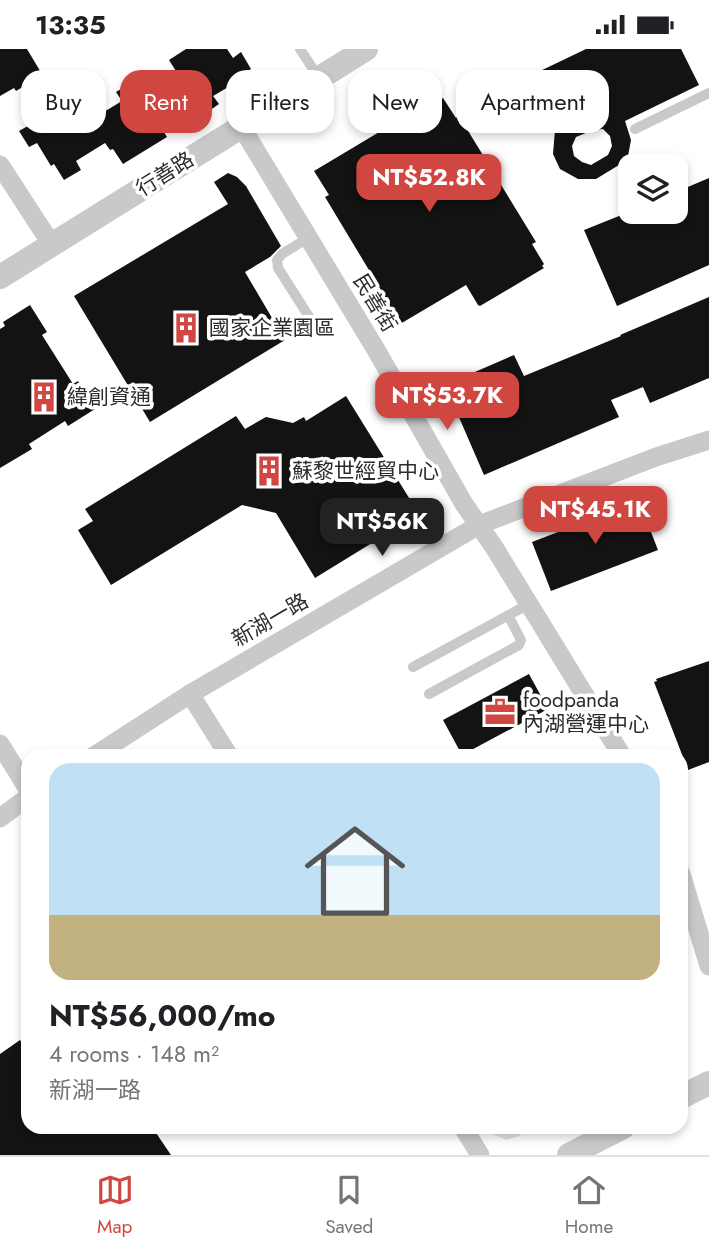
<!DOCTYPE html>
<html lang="en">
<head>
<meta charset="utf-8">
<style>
	body { margin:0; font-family:Jost,"Noto Sans TC",sans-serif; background:#f2f2f2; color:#202124; height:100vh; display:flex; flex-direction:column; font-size:26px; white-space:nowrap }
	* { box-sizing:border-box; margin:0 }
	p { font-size:23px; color:#757577 }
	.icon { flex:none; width:38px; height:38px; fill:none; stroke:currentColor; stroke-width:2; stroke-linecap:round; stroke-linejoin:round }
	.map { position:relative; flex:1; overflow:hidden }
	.details { position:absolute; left:21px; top:700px; width:667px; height:385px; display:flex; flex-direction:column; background:#fff; border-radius:21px; box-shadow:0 4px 10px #0003 }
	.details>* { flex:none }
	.banner { position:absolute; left:21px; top:21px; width:668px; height:63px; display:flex; gap:14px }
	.buttons { position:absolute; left:618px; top:105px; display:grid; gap:14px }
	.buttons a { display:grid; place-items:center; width:70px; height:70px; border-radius:14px; background:#fff; box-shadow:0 4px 10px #0003; font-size:35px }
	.price { position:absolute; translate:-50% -60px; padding:0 16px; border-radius:14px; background:#d04741; color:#fff; font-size:23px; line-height:46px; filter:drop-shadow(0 2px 4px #0008) }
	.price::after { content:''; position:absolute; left:50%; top:42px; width:21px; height:16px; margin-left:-10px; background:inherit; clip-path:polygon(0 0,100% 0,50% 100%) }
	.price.on { background:#222; color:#fff }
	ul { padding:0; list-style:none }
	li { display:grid; align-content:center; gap:14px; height:371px; padding:0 28px }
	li+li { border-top:2px solid #e0e0e0 }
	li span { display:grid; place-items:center; height:217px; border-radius:21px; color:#555 }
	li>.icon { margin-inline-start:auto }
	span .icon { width:126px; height:126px; fill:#fffc; stroke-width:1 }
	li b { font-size:30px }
	.tag { padding:0 24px; border-radius:21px; background:#fff; box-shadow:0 4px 10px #0003; font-size:24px; line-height:63px }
	.tag.on { background:#d04741; color:#fff }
	.status { display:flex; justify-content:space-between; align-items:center; height:49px; padding:0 35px; background:#fff; direction:ltr }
	.status svg { height:19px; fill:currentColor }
	.dock { display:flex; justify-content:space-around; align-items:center; height:98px; border-top:2px solid #e0e0e0; background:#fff; font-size:19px; color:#757577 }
	.dock a { display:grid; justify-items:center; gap:4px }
	.dock .on { color:#d04741 }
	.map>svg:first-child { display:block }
</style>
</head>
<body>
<div class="status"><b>13:35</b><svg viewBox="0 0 49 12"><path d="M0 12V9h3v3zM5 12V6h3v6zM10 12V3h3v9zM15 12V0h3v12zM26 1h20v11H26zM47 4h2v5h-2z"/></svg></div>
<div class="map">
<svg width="709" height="1106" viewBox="0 0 709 1106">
	<rect width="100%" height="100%" fill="#fff"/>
	<!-- green -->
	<polygon fill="#e0e8da" points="488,1078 530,1078 519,1087 506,1091 492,1085"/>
	<!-- building -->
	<g fill="#131313" fill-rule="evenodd">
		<polygon points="0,0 27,0 64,62 67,60 79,78 122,52 116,43 133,33 144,50 146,48 161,70 157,72 167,88 123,115 113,100 110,101 105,94 76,112 81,121 64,131 54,115 51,117 37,94 29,98 19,82 35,73 33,69 42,63 26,36 16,42 14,39 0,47"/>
		<polygon points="186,0 227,0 233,9 241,3 251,20 234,30 237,33 213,47 219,55 203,66 192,49 189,52 175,30 179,27 169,11"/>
		<path d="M586 0H681L699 36 625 72 631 91 628 107 619 116 596 130H578L560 120 553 105 555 81 537 43 521 51 513 35ZM603 80 610 87 612 97 608 106 591 116 582 113 574 107 572 97 576 88 593 81Z"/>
		<polygon points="443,49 456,69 459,67 536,193 532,195 544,215 542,217 544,219 480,257 478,256 466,236 395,278 384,259 390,256 325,148 329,146 314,122 401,70 403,73"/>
		<polygon points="228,124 237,128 246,137 281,197 270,208 245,223 285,291 150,373 74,247 228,155 214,133"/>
		<polygon points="709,129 709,216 617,257 584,181 629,163 676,163 676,143"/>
		<polygon points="709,248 709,329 650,354 643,338 611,351 619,368 484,426 445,336 514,306 524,327 621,287 620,286"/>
		<polygon points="30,256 47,283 42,286 73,335 78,332 95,360 68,377 65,372 29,395 32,400 0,419 0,280 5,277 3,273"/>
		<polygon points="346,347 419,465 315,529 276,464 242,456 111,536 78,481 93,472 85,460 236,367 245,380 266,368 293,374 304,368 306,372"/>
		<polygon points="639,452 658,501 551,542 532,493"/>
		<polygon points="709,612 709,713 688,721 654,633 657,632 656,630"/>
		<polygon points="529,625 548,660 462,706 443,671"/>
		<polygon points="20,991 28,1003 28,1078 152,1078 171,1106 0,1106 0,1005"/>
	</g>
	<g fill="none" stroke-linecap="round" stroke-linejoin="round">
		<!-- service -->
		<g stroke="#c9c9c9" stroke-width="10">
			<polyline points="300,0 319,29"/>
			<polyline points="635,80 709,44"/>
			<polyline points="308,189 282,205 277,211 278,219 320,285"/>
			<polyline points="413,618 529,555"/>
			<polyline points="429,645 519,596 521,591 508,566"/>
		</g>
		<!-- minor -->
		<g stroke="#c9c9c9" stroke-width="19">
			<polyline points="241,77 375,299 464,455 494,498 622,707"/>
			<polyline points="0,116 52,196"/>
			<polyline points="190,645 229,707"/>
			<polyline points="0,695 28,740"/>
			<polyline points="94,707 190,645 479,476 656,408 709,391"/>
			<polyline points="0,769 28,748"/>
			<polyline points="681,825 709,917"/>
			<polyline points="463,1078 480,1106"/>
		</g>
		<!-- tertiary -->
		<g stroke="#c9c9c9" stroke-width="24">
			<polyline points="0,228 366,0"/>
			<polyline points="681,1048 709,1034"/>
			<polyline points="569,1106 623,1078"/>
		</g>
	</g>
	<!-- icons -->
	<defs>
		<g id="building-bare" transform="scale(2.415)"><path d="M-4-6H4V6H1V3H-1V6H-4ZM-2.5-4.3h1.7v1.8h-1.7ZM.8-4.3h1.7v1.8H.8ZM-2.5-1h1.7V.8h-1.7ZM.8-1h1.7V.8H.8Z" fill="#d04741" stroke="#fff" stroke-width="2.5" paint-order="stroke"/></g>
		<g id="office-bare" transform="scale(2.415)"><path d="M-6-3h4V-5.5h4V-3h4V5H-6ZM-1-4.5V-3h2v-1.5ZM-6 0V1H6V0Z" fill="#d04741" stroke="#fff" stroke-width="2.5" paint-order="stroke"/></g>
	</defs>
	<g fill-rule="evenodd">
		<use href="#building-bare" x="186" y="279"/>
		<use href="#building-bare" x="44" y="348"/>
		<use href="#building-bare" x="269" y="422"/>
		<use href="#office-bare" x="500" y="663"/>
	</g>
	<g text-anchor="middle" stroke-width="7" stroke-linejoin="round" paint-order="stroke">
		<!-- street labels -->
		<g font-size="21" fill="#2c2c2c" stroke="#fff">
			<text transform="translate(165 125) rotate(-32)" y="7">行善路</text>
			<text transform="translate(375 254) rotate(59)" y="7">民善街</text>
			<text transform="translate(270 571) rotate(-30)" y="7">新湖一路</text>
		</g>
		<!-- poi labels -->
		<g font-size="21" fill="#2c2c2c" stroke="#fff" text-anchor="start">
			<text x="209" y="286">國家企業園區</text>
			<text x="67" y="355">緯創資通</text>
			<text x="292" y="429">蘇黎世經貿中心</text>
			<text x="523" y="658">foodpanda<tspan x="523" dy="24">內湖營運中心</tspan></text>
		</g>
	</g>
</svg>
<div class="buttons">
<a><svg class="icon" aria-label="layers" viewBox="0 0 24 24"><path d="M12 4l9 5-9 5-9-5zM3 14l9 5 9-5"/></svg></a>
</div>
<b class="price" style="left:429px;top:165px">NT$52.8K</b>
<b class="price" style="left:447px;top:383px">NT$53.7K</b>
<b class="price" style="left:595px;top:497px">NT$45.1K</b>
<b class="price on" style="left:382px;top:509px">NT$56K</b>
<div class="banner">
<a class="tag">Buy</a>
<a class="tag on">Rent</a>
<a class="tag">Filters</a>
<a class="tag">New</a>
<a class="tag">Apartment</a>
</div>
<section class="details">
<ul>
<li><span style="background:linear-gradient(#bfe0f5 70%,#c2b280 0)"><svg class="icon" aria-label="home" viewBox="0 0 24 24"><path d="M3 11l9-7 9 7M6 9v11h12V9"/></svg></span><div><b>NT$56,000/mo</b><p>4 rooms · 148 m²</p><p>新湖一路</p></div></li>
</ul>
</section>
</div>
<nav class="dock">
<a class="on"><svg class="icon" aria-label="map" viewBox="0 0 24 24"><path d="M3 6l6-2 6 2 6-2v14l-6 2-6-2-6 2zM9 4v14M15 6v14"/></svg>Map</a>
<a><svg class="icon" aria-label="saved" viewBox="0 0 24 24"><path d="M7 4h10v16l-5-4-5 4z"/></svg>Saved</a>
<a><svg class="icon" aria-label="home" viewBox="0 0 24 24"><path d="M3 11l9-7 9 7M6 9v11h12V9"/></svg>Home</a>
</nav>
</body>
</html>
